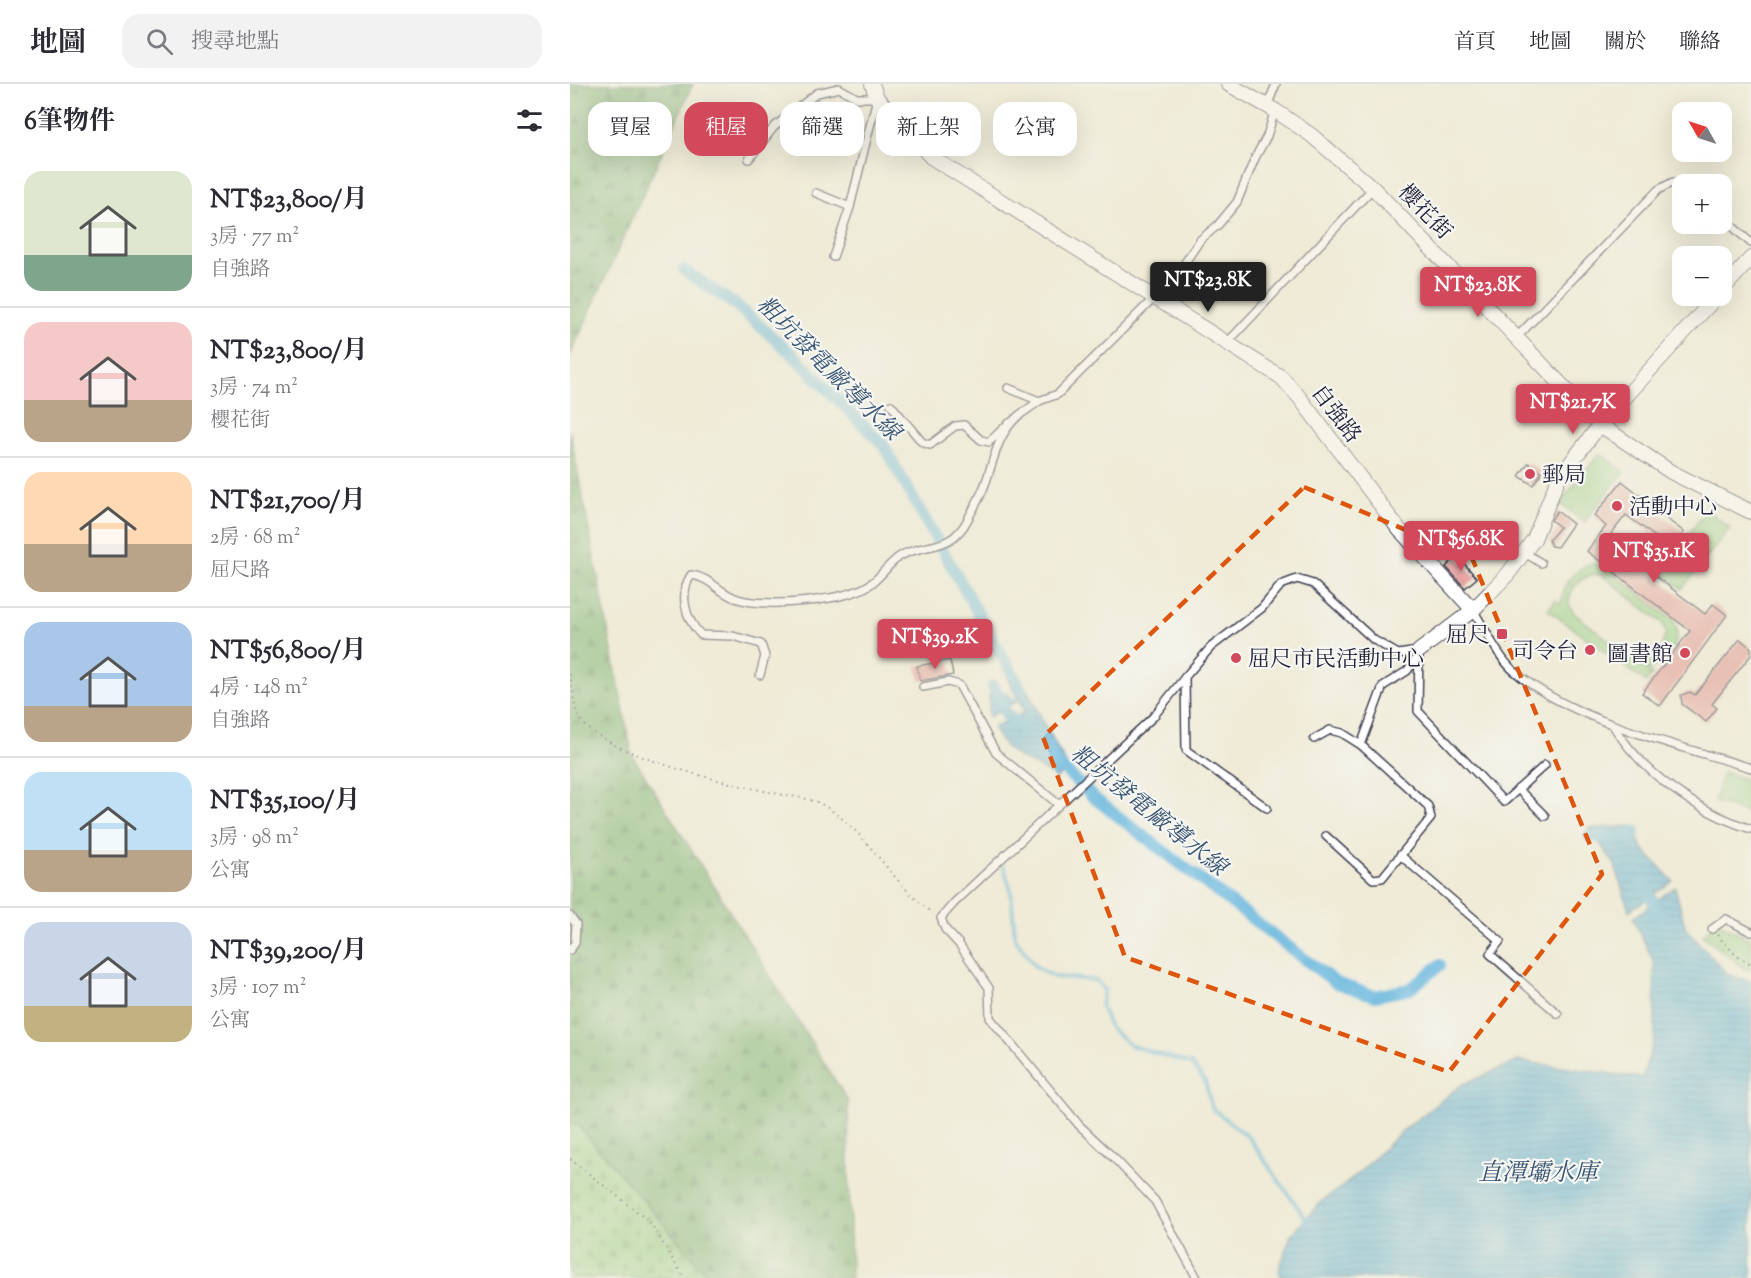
<!DOCTYPE html>
<html lang="zh-TW">
<head>
<meta charset="utf-8">
<style>
	body { margin:0; font-family:"Sorts Mill Goudy","Noto Serif TC",serif; background:#f2f2f3; color:#2b2b33; height:100vh; display:flex; flex-direction:column; font-size:22px; white-space:nowrap }
	* { box-sizing:border-box; margin:0 }
	p { font-size:20px; color:#7c7c81 }
	.icon { flex:none; width:33px; height:33px; fill:none; stroke:currentColor; stroke-width:2; stroke-linecap:round; stroke-linejoin:round }
	.map { position:relative; flex:1; overflow:hidden }
	.side { display:flex; flex-direction:column; background:#fff; width:570px }
	.side>* { flex:none }
	.guide { position:absolute; left:18px; top:18px; width:570px; height:54px; display:flex; gap:12px }
	.needle { width:39px; rotate:309deg }
	.tools { position:absolute; left:1102px; top:18px; display:grid; gap:12px }
	.tools a { display:grid; place-items:center; width:60px; height:60px; border-radius:12px; background:#fff; box-shadow:0 6px 24px #0002; font-size:30px }
	.price { position:absolute; translate:-50% -51px; padding:0 14px; border-radius:6px; background:#d1495b; color:#fff; font-size:20px; line-height:39px; filter:drop-shadow(0 2px 3px #0008) }
	.price::after { content:''; position:absolute; left:50%; top:36px; width:18px; height:14px; margin-left:-9px; background:inherit; clip-path:polygon(0 0,100% 0,50% 100%) }
	.price.active { background:#222; color:#fff }
	ul { padding:0; list-style:none }
	li { display:flex; align-items:center; gap:18px; height:150px; padding:0 24px }
	li+li { border-top:2px solid #e1e1e2 }
	li span { display:grid; place-items:center; flex:none; width:168px; height:120px; border-radius:18px; color:#555 }
	li>.icon { margin-inline-start:auto }
	span .icon { width:72px; height:72px; fill:#fffc; stroke-width:1 }
	li b { font-size:26px }
	h2 { display:flex; justify-content:space-between; align-items:center; height:72px; padding:0 24px; font-size:26px }
	.pill { padding:0 21px; border-radius:18px; background:#fff; box-shadow:0 6px 24px #0002; font-size:21px; line-height:54px }
	.pill.active { background:#d1495b; color:#fff }
	header { display:flex; align-items:center; gap:36px; box-sizing:border-box; height:84px; padding:0 30px; background:#fff; border-bottom:2px solid #e1e1e2 }
	header strong { font-size:28px }
	nav { display:flex; gap:33px; margin-inline-start:auto; font-size:21px }
	.search { width:420px; height:54px; background:#f2f2f3; display:flex; align-items:center; gap:15px; box-sizing:border-box; padding:0 21px; border-radius:18px; color:#7c7c81; font-size:22px }
	main { display:flex; flex:1; min-height:0 }
	.map>svg:first-child { display:block }
</style>
</head>
<body>
<header>
<strong>地圖</strong>
<div class="search"><svg class="icon" aria-label="search" viewBox="0 0 24 24"><circle cx="10" cy="10" r="6"/><path d="M15 15l6 6"/></svg>搜尋地點</div>
<nav><a>首頁</a><a>地圖</a><a>關於</a><a>聯絡</a></nav>
</header>
<main>
<section class="side">
<h2>6筆物件<svg class="icon" aria-label="filters" viewBox="0 0 24 24"><path d="M4 7h16M4 17h16"/><circle cx="9" cy="7" r="2"/><circle cx="15" cy="17" r="2"/></svg></h2>
<ul>
<li><span style="background:linear-gradient(#dfe7d0 70%,#7fa58c 0)"><svg class="icon" aria-label="home" viewBox="0 0 24 24"><path d="M3 11l9-7 9 7M6 9v11h12V9"/></svg></span><div><b>NT$23,800/月</b><p>3房 · 77 m²</p><p>自強路</p></div></li>
<li><span style="background:linear-gradient(#f6c9c9 65%,#b9a48a 0)"><svg class="icon" aria-label="home" viewBox="0 0 24 24"><path d="M3 11l9-7 9 7M6 9v11h12V9"/></svg></span><div><b>NT$23,800/月</b><p>3房 · 74 m²</p><p>櫻花街</p></div></li>
<li><span style="background:linear-gradient(#ffd9b3 60%,#b9a48a 0)"><svg class="icon" aria-label="home" viewBox="0 0 24 24"><path d="M3 11l9-7 9 7M6 9v11h12V9"/></svg></span><div><b>NT$21,700/月</b><p>2房 · 68 m²</p><p>屈尺路</p></div></li>
<li><span style="background:linear-gradient(#a9c7e8 70%,#b9a48a 0)"><svg class="icon" aria-label="home" viewBox="0 0 24 24"><path d="M3 11l9-7 9 7M6 9v11h12V9"/></svg></span><div><b>NT$56,800/月</b><p>4房 · 148 m²</p><p>自強路</p></div></li>
<li><span style="background:linear-gradient(#bfe0f5 65%,#b9a48a 0)"><svg class="icon" aria-label="home" viewBox="0 0 24 24"><path d="M3 11l9-7 9 7M6 9v11h12V9"/></svg></span><div><b>NT$35,100/月</b><p>3房 · 98 m²</p><p>公寓</p></div></li>
<li><span style="background:linear-gradient(#c9d6e8 70%,#c2b280 0)"><svg class="icon" aria-label="home" viewBox="0 0 24 24"><path d="M3 11l9-7 9 7M6 9v11h12V9"/></svg></span><div><b>NT$39,200/月</b><p>3房 · 107 m²</p><p>公寓</p></div></li>
</ul>
</section>
<div class="map">
<svg width="1181" height="1194" viewBox="0 0 1181 1194">
	<defs>
		<pattern id="forest-firs" width="22" height="20" patternUnits="userSpaceOnUse" patternTransform="scale(1.5)"><rect width="22" height="20" fill="#74b070"/><path d="M5 1l3.5 6h-7zM16 11l3.5 6h-7z" fill="#5f8f5d"/></pattern>
		<pattern id="cemetery-stones" width="16" height="16" patternUnits="userSpaceOnUse" patternTransform="scale(1.5)"><rect width="16" height="16" fill="#90cd82"/><path d="M2 7V4a2 2 0 0 1 4 0v3zM10 15v-3a2 2 0 0 1 4 0v3z" fill="#7cb071"/></pattern>
		<pattern id="water-rules" width="6" height="5" patternUnits="userSpaceOnUse" patternTransform="scale(1.5)"><rect width="6" height="5" fill="#60b4dc"/><path d="M0 2.5h6" fill="none" stroke="#4f92b4"/></pattern>
	</defs>
	<rect width="100%" height="100%" fill="#f6f6f2"/>
	<filter id="ink" filterUnits="userSpaceOnUse"><feTurbulence type="fractalNoise" baseFrequency=".0167" numOctaves="2"/><feDisplacementMap in="SourceGraphic" scale="12" xChannelSelector="R" yChannelSelector="G"/><feConvolveMatrix kernelMatrix="1 2 1 2 8 2 1 2 1" color-interpolation-filters="sRGB"/></filter>
	<filter id="wash" filterUnits="userSpaceOnUse"><feTurbulence type="fractalNoise" baseFrequency=".008" numOctaves="4" result="noise"/><feDisplacementMap in="SourceGraphic" scale="24" xChannelSelector="R" yChannelSelector="G"/><feGaussianBlur stdDeviation="1.35" result="paint"/><feColorMatrix in="noise" values="0 0 0 0 0 0 0 0 0 0 0 0 0 0 0 0 0 1.4 0 .05"/><feComposite in="paint" operator="in"/></filter>
	<g filter="url(#wash)">
		<rect width="100%" height="100%" fill="#efebd7"/>
		<!-- forest -->
		<g fill="url(#forest-firs)" stroke="#4b6956" stroke-width="1.5">
			<polygon points="0,0 123,0 0,272"/>
			<polygon points="0,347 62,671 278,1017 281,1194 140,1194 8,1041 0,1042"/>
		</g>
		<!-- cemetery -->
		<polygon fill="url(#cemetery-stones)" stroke="#59785e" stroke-width="1.5" points="8,1041 140,1194 0,1194 0,1042"/>
		<!-- green -->
		<g fill="#90cd82" stroke="#59785e" stroke-width="1.5" fill-rule="evenodd">
			<polygon points="1030,369 1054,388 1014,438 990,419"/>
			<polygon points="1137,426 1160,444 1112,505 1089,487"/>
			<path d="M1021 479 1034 482 1104 537C1114 559 1096 578 1077 586L1082 591 1076 598 978 526 985 516 991 520C993 500 1003 487 1021 479ZM1024 490 1033 492 1092 539 1096 548 1090 568 1072 578 1064 576 1004 529 999 521C999 504 1008 495 1024 490Z"/>
			<polygon points="1153,688 1181,697 1181,730 1144,718"/>
			<polygon points="1146,837 1181,856 1181,885 1175,885 1133,852"/>
		</g>
		<!-- water -->
		<g fill="url(#water-rules)" stroke="#416b8c" stroke-width="1.5">
			<path d="M449 591 497 682 486 695C462 674 439 679 423 643L455 628 438 596Z"/>
			<polygon points="429,605 447,617 419,633 419,611"/>
			<polygon points="1063,742 1072,764 1103,797 1059,827 1045,781 1019,744"/>
			<polygon points="1105,803 1116,845 1158,891 1181,897 1181,1194 712,1194 709,1186 721,1151 752,1117 782,1095 832,1047 891,1001 948,977 1072,994 1085,954 1084,879 1063,834"/>
		</g>
		<g fill="none" stroke-linecap="round" stroke-linejoin="round">
			<!-- stream -->
			<polyline stroke="#60b4dc" stroke-width="4" points="434,783 441,807 445,854 466,883 485,893 525,896 534,905 531,922 540,944 560,961 621,980 635,997 642,1024 679,1054 738,1138"/>
			<!-- canal -->
			<g stroke="#60b4dc" stroke-width="12">
				<polyline points="114,186 167,222 224,272 313,361 451,605"/>
				<polyline points="423,602 437,631 451,644"/>
				<polyline points="484,676 524,714 766,899 805,912 840,905 870,881"/>
				<polyline points="1020,752 1052,754 1065,747"/>
				<polyline points="1073,798 1091,833"/>
			</g>
		</g>
		<g id="blocks">
			<!-- building -->
			<g fill="#e28c8b">
				<polygon points="958,379 972,388 963,401 949,392"/>
				<polygon points="1052,397 1071,412 1069,414 1114,448 1102,465 1056,431 1037,455 1135,530 1143,520 1157,531 1090,622 1072,609 1120,547 1017,467 1036,442 1024,432"/>
				<polygon points="987,427 1003,440 987,463 981,462 979,456 990,443 981,436"/>
				<polygon points="887,472 907,494 895,504 876,483"/>
				<polygon points="1170,555 1181,564 1181,571 1142,620 1147,624 1136,638 1112,620 1111,611 1120,608 1125,611"/>
				<polygon points="380,576 383,591 350,597 347,582"/>
			</g>
		</g>
	</g>
	<g filter="url(#ink)">
		<use href="#blocks" fill-opacity="0" stroke="#414052" stroke-width="1.5"/>
		<g fill="none" stroke-linecap="round" stroke-linejoin="round">
			<!-- service casing -->
			<g stroke="#414052" stroke-width="10">
				<g id="service">
					<polyline points="697,22 706,0"/>
					<polyline points="179,75 204,43 247,9 269,4 287,14 307,14 280,123 263,173"/>
					<polyline points="246,109 280,123"/>
					<polyline points="1152,133 1181,159"/>
					<polyline points="947,253 1088,106 1103,98 1113,101"/>
					<polyline points="657,259 803,104"/>
					<polyline points="438,304 469,317 488,310 606,192 630,156 648,141 667,118 685,74 697,52 705,26"/>
					<polyline points="321,321 352,358 360,361 385,342 394,341 411,356 419,358 439,339"/>
					<polyline points="955,469 971,479"/>
					<path d="M903 526C915 544 927 572 944 587 1001 637 1108 661 1181 684"/>
					<path d="M190 591 195 572 191 560 163 552 131 551C115 535 109 510 121 491 140 493 150 510 168 515 196 524 275 517 299 501 312 493 318 479 332 471 358 458 381 468 398 435 403 425 410 414 414 403 424 378 426 352 447 333 454 327 462 323 469 317"/>
					<polyline points="615,593 583,633 384,819 371,834 375,845 389,860 419,904 420,934 509,1041 544,1074 585,1117 627,1194"/>
					<polyline points="353,603 378,598 389,601 426,669 488,720"/>
					<path d="M1042 640C1072 689 1126 727 1181 745"/>
					<polyline points="744,655 760,646 772,649 791,661"/>
					<polyline points="948,705 975,732"/>
					<polyline points="697,724 616,666 615,593 641,563 692,524 711,501 727,495 743,500 804,556 828,570 849,567 848,627 934,718 975,681"/>
					<polyline points="756,752 803,795 812,794 861,734 858,722 791,661 813,602 837,587 849,571"/>
					<polyline points="830,771 930,857 920,870 988,930"/>
					<polyline points="0,832 6,840 5,859 0,866"/>
					<polyline points="1142,845 1156,835 1181,848"/>
				</g>
			</g>
			<!-- minor casing -->
			<g stroke="#414052" stroke-width="16">
				<g id="minor">
					<polyline points="302,0 307,14 361,73 711,293 729,313 828,444 903,526"/>
					<polyline points="658,0 706,27 741,51 803,104 1030,341 1101,388 1181,428"/>
					<polyline points="1152,206 1181,174"/>
					<polyline points="849,567 903,526 938,490 964,455 988,395 1030,341 1147,212"/>
				</g>
			</g>
			<!-- path -->
			<g stroke="#414052" stroke-width="2" stroke-dasharray="1.5 4.5" stroke-linecap="butt">
				<path d="M0 590C3 602 3 624 10 635 34 671 157 699 199 708 215 712 239 713 253 721 299 748 321 800 363 829"/>
				<polyline points="1147,851 1167,872 1181,880"/>
				<polyline points="0,1075 80,1138 114,1194"/>
			</g>
			<!-- service -->
			<use href="#service" stroke="#fff" stroke-width="7"/>
			<!-- minor -->
			<use href="#minor" stroke="#fff" stroke-width="14"/>
		</g>
	</g>
	<!-- marked area -->
	<path d="M0 0H1181V1194H0ZM734 403 902 474 1032 790 879 988 555 873 473 653Z" fill="#efebd7" fill-opacity=".55" fill-rule="evenodd"/>
	<path fill="none" stroke="#de560e" stroke-width="4.5" stroke-dasharray="12 8" stroke-linejoin="round" d="M734 403 902 474 1032 790 879 988 555 873 473 653Z"/>
	<!-- markers -->
	<g fill="#d1495b" stroke="#f6f6f2" stroke-width="2">
		<circle cx="960" cy="390" r="6"/>
		<circle cx="1047" cy="422" r="6"/>
		<rect x="926" y="544" width="12" height="12" rx="3"/>
		<circle cx="1020" cy="566" r="6"/>
		<circle cx="1115" cy="569" r="6"/>
		<circle cx="666" cy="574" r="6"/>
	</g>
	<g text-anchor="middle" stroke-width="4.5" stroke-linejoin="round" paint-order="stroke">
		<!-- street labels -->
		<g font-size="22" fill="#22223b" stroke="#f6f6f2">
			<text transform="translate(856 127) rotate(46)" y="8">櫻花街</text>
			<text transform="translate(767 329) rotate(53)" y="8">自強路</text>
		</g>
		<!-- poi labels -->
		<g font-size="22" fill="#22223b" stroke="#f6f6f2" text-anchor="start">
			<text x="972" y="398">郵局</text>
			<text x="1059" y="430">活動中心</text>
			<text x="920" y="558" text-anchor="end">屈尺</text>
			<text x="1008" y="574" text-anchor="end">司令台</text>
			<text x="1103" y="577" text-anchor="end">圖書館</text>
			<text x="678" y="582">屈尺市民活動中心</text>
		</g>
		<!-- water labels -->
		<g font-size="24" font-style="italic" fill="#385573" stroke="#f6f6f2">
			<text transform="translate(259 284) rotate(45)" y="8">粗坑發電廠導水線</text>
			<text transform="translate(579 726) rotate(39)" y="8">粗坑發電廠導水線</text>
			<text x="968" y="1096">直潭壩水庫</text>
		</g>
	</g>
</svg>
<div class="tools">
<a><svg class="needle" viewBox="-14 -14 28 28"><path d="M0-13l5 13h-10z" fill="#e53935"/><path d="M0 13l5-13h-10z" fill="#7c7c81"/></svg></a>
<a>+</a>
<a>−</a>
</div>
<b class="price active" style="left:638px;top:229px">NT$23.8K</b>
<b class="price" style="left:908px;top:234px">NT$23.8K</b>
<b class="price" style="left:1003px;top:351px">NT$21.7K</b>
<b class="price" style="left:891px;top:488px">NT$56.8K</b>
<b class="price" style="left:1084px;top:500px">NT$35.1K</b>
<b class="price" style="left:365px;top:586px">NT$39.2K</b>
<div class="guide">
<a class="pill">買屋</a>
<a class="pill active">租屋</a>
<a class="pill">篩選</a>
<a class="pill">新上架</a>
<a class="pill">公寓</a>
</div>
</div>
</main>
</body>
</html>
